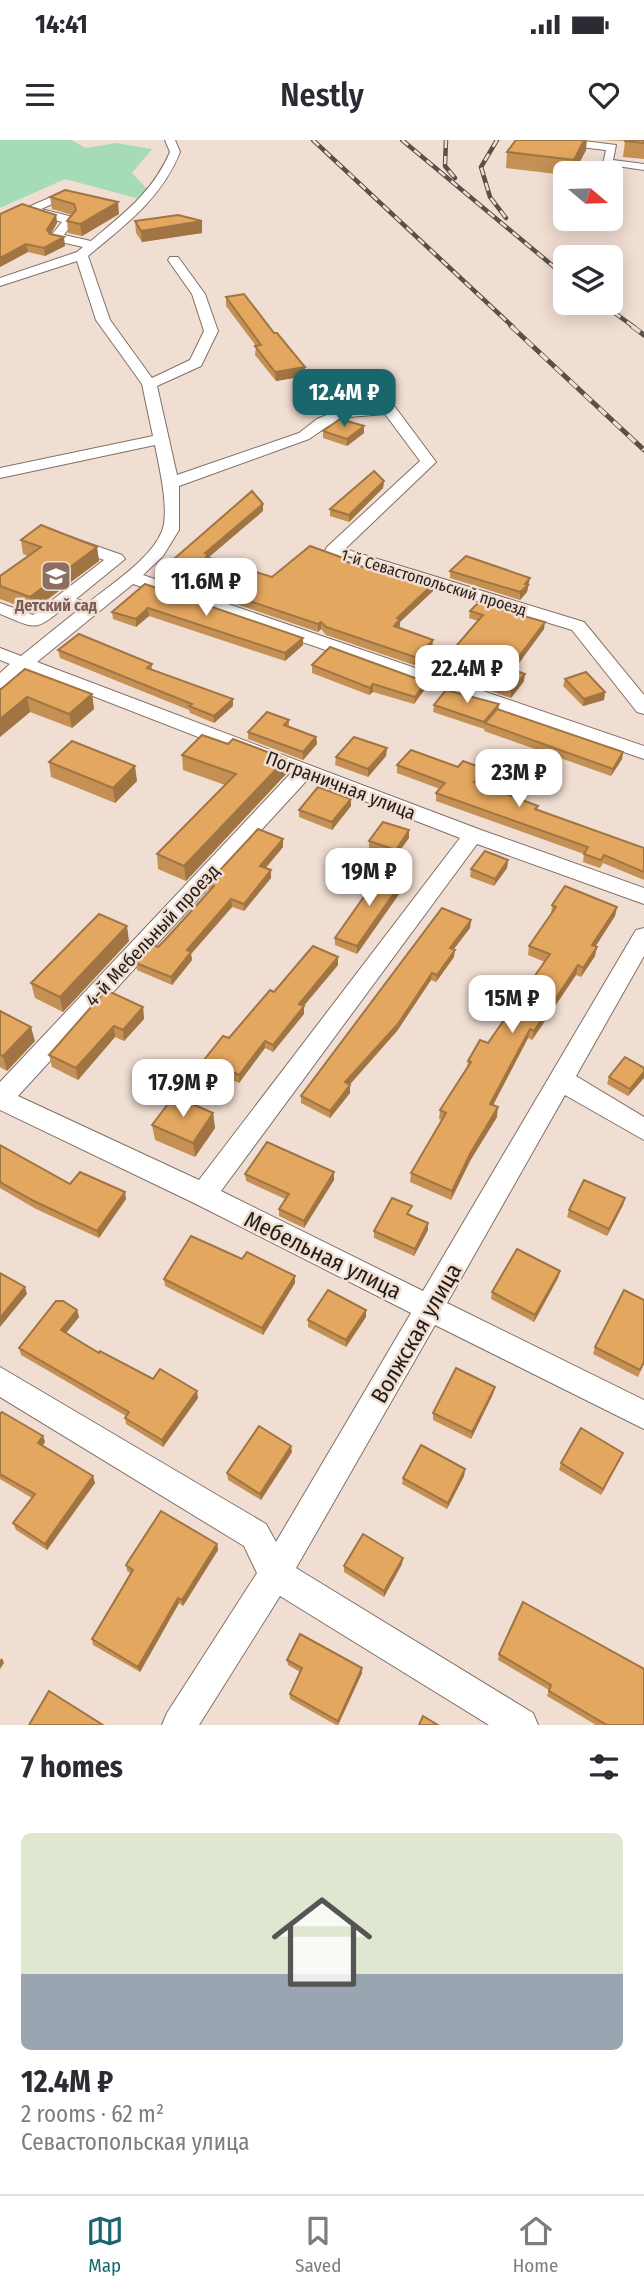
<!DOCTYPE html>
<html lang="en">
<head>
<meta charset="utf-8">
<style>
	body { margin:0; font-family:"Fira Sans Condensed",sans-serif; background:#f2f2f3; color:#2b2b33; height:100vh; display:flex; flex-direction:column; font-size:26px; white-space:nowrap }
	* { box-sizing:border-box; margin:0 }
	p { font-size:23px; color:#7c7c81 }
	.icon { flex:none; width:38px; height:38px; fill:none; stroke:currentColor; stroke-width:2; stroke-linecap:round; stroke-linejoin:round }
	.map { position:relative; height:1585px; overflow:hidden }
	.panel { display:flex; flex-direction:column; background:#fff; flex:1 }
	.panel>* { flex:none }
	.needle { width:46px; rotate:109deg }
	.controls { position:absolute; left:553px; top:21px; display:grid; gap:14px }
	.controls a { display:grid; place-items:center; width:70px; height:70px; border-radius:10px; background:#fff; box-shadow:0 4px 18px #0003; font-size:35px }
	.price { position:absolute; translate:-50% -60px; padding:0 16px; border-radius:14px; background:#fff; color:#222; font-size:23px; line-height:46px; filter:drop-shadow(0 2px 4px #0008) }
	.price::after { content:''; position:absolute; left:50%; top:42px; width:21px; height:16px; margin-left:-10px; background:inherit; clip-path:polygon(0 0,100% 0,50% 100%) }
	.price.selected { background:#19676c; color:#fff }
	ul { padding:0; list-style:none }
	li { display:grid; align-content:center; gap:14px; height:371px; padding:0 21px }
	li span { display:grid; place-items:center; height:217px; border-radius:10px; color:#555 }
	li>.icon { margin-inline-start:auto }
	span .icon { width:126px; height:126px; fill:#fffc; stroke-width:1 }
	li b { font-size:30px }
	h2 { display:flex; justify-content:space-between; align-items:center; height:84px; padding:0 21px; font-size:30px }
	.status { display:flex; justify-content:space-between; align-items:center; height:49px; padding:0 35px; background:#fff; direction:ltr }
	.status svg { height:19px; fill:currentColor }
	header { display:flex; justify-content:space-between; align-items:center; height:91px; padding:0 21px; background:#fff; font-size:32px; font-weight:600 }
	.tab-bar { display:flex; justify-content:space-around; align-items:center; height:98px; border-top:2px solid #e1e1e2; background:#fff; font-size:19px; color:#7c7c81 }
	.tab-bar a { display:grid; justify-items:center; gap:4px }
	.tab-bar .selected { color:#19676c }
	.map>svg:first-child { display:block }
</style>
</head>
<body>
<div class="status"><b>14:41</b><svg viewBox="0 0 49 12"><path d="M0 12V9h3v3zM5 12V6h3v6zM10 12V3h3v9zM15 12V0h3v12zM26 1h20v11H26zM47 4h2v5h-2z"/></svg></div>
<header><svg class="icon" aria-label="menu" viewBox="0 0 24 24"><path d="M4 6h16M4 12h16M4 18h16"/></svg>Nestly<svg class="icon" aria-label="heart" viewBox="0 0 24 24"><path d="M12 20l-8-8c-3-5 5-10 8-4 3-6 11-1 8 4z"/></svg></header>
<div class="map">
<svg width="644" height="1585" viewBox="0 0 644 1585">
	<rect width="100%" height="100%" fill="#f1ded2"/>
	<!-- green -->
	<polygon fill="#a5dbb5" points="0,0 71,0 86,8 116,3 152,9 132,33 147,49 140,59 65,39 0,68"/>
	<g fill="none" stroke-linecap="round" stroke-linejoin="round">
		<!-- minor casing -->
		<g stroke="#817066" stroke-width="2">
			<g id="minor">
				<path d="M165 0H175L180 12C162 58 125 85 88 116L110 180 152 238 190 220 204 191 192 154 168 120 170 117H178L205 154 218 191 201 226 157 246 177 335 299 293 317 279 339 270 367 265 395 267 436 322 345 409 584 482 644 555V574L637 572 572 490 327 415 325 411 327 407 420 321 385 274 349 277 328 286 309 299 179 346V390L163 416 143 435 644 606V619L133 444 37 522 481 690 644 748V764L477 704 221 1051 423 1151 636 790 644 788V816L576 936 644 977V1000L565 955 447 1163 644 1260V1289L435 1185 296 1428 533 1573 538 1585H489L280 1456 199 1585H162L167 1573 257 1433 244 1406 0 1257V1227L266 1384 276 1402 411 1173 194 1063 0 970V942L291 633 26 530 7 546 0 548V533L10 524 0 520V508L21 516 77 471 65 467C34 492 37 489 0 474V463L33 475 104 420 62 405 60 401 68 396 122 415 125 419 76 459 88 463C110 445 152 418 162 391 170 371 159 326 155 305L0 338V328L153 296 142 244 96 180 77 121 0 146V138L77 112 83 107 52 100 50 97 62 82 26 72V68L65 51 83 56V60L66 58 41 69 73 77 75 80 64 95 91 101C123 74 153 52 170 12ZM308 639 460 698 199 1040 18 956Z"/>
				<polygon points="540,0 576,0 616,5 613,20 644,24 644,30 603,24 606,10 545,3"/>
			</g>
		</g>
		<!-- minor -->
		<use href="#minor" fill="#fff" fill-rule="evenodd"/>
		<!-- rail-far1 casing -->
		<g stroke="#595049" stroke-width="4.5">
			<g id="rail-far1">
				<polyline points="313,0 513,187"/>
				<polyline points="402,0 565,136"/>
				<polyline points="446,0 445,26 455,38"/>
				<polyline points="497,0 481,27 490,57 506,78"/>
				<polyline points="601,163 634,187"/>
			</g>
		</g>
		<!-- rail casing -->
		<g stroke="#595049" stroke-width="5">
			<g id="rail">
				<polyline points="511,186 644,310"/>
				<polyline points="632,186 644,195"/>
			</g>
		</g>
		<!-- rail-far1 -->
		<use href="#rail-far1" stroke="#f1ded2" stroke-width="2.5" stroke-dasharray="8" stroke-linecap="butt"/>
		<!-- rail -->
		<use href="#rail" stroke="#f1ded2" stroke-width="3.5" stroke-dasharray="10" stroke-linecap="butt"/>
	</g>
	<!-- wall -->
	<g fill="#c49053">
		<polygon points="595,0 644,0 644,19 623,17 625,1"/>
		<polygon points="586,10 574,33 565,33 565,35 506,28 507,12"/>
		<polygon points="50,57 119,74 82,96 68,93 67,81 72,75 52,69"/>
		<polygon points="0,74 56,75 57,83 51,94 65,106 45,116 28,112 0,127"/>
		<polygon points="135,81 202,81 202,93 142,102 136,93"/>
		<polygon points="226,157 274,193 305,227 305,236 276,241 255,215 256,206 226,166"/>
		<polygon points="323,291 364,293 347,306 323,298"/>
		<polygon points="384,341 383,348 349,382 330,376 330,369"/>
		<polygon points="263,371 209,417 272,437 346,422 433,451 400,482 399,488 433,500 432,507 414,525 326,495 321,489 318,492 160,438 160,431"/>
		<polygon points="21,400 97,407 99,421 32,471 0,459 0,436 28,416 23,414"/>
		<polygon points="450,431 529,446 528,447 527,452 520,460 450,438"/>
		<polygon points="145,444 303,505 285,521 149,476 136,487 113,479 112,472"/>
		<polygon points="507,465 507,471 544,489 514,530 524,541 511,558 486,549 487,542 501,527 456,512 457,505 478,481 469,478 470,471"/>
		<polygon points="58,510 152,524 152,530 233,566 214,583 190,573 189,570 60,518"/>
		<polygon points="312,525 425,549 414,564 373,552 369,555 312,533"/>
		<polygon points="565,539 605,552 604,560 583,566 563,546"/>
		<polygon points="0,550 92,554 94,569 72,588 30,572 0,597"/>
		<polygon points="499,564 499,569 623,612 622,619 611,636 484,591 485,588 484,589 433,572 434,565"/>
		<polygon points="289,580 289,587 316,597 317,604 303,620 248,599 248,592"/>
		<polygon points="387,608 386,616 368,637 335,625 336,617"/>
		<polygon points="182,615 286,619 286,634 186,741 158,729 157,714 225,645 183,630"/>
		<polygon points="49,622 137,641 115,663 51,637"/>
		<polygon points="397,625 485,629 484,636 478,644 538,666 537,670 644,708 644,740 603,723 600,728 583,722 584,714 436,661 436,653 440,649 397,633"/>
		<polygon points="351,666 332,690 299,677 299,670"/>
		<polygon points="409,690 409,698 395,717 369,708 369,701"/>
		<polygon points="283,699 283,707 266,728 271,730 271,738 244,771 232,767 191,814 192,820 172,845 137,830 136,823 158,807 164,801 209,751 208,743"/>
		<polygon points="508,720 507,728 494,746 470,737 471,729"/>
		<polygon points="404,739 404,747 357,814 335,805 335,798"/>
		<polygon points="552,765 617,767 615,776 595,807 595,816 581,837 576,835 532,900 528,898 493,965 497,977 470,1021 451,1060 410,1042 411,1033 442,980 439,979 440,970 467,928 468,921 488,903 545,822 528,815 529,806 551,775"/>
		<polygon points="471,780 470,788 454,809 454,817 436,842 431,840 397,891 349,945 350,953 330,978 301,963 301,956"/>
		<polygon points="129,801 63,872 35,858 31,843"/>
		<polygon points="338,817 338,825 304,866 304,874 273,912 265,908 239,943 205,927 204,920 229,898 274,852"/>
		<polygon points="143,867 144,879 124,901 115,897 78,940 52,927 49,915"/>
		<polygon points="0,871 35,901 7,931 0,927"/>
		<polygon points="644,928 644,938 628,956 607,944 609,937"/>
		<polygon points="213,973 215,988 195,1017 155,1000 152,985"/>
		<polygon points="0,1005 70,1044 126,1059 99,1098 36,1069 0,1048"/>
		<polygon points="245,1034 334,1040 304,1088 279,1076 279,1069 285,1059 246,1041"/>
		<polygon points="625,1058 623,1065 607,1096 567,1077 569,1070"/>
		<polygon points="411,1073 410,1075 428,1090 414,1116 374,1098 374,1091"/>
		<polygon points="242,1119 295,1136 295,1143 263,1195 165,1146 164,1139"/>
		<polygon points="560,1131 558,1138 534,1182 491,1159 492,1152"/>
		<polygon points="644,1160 644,1223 638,1237 593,1214 595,1207"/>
		<polygon points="77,1170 79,1177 66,1193 99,1213 153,1239 198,1258 163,1307 126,1284 125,1278 126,1276 21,1215 19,1208"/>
		<polygon points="366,1177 346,1207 308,1187 308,1180"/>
		<polygon points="495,1247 493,1254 471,1299 433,1280 433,1273"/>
		<polygon points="0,1274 43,1296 45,1302 43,1305 95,1343 47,1410 16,1390 13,1383 32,1358 0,1339"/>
		<polygon points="292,1312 261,1360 228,1340 227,1333"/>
		<polygon points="623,1313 620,1319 601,1355 559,1330 561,1323"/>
		<polygon points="465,1329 464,1336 447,1369 402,1344 403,1338"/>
		<polygon points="217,1404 218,1410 183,1466 179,1463 140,1532 93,1505 92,1499 130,1433 127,1431 126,1425"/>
		<polygon points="402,1424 384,1457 344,1432 344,1426"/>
		<polygon points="499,1514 644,1585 596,1585 547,1556 549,1550 498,1520"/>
		<polygon points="287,1520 362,1533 338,1585 336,1585 290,1559 290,1554 300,1532 288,1525"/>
	</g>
	<!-- shaded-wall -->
	<g fill="#a07543">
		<polygon points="584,0 587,0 586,10 574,33 573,33 574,20"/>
		<polygon points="118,62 119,74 82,96 80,84"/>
		<polygon points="56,75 57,83 48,98 47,90"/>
		<polygon points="202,81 202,93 142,102 141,91"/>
		<polygon points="64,97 65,106 45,116 44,108"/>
		<polygon points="26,104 28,112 0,127 0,118"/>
		<polygon points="305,227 305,236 276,241 275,232"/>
		<polygon points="364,286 364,293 347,306 347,299"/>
		<polygon points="384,341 383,348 349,382 349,375"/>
		<polygon points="263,364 263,371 209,417 209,421 205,413"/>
		<polygon points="97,407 99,421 32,471 30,457"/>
		<polygon points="530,438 527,452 520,460 520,452 525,444"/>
		<polygon points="433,444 433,451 400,482 400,486 393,493 394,486 397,478"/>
		<polygon points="148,468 149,476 136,487 136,479"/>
		<polygon points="321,482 321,489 318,492 318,484"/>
		<polygon points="545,482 544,489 513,531 514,523"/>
		<polygon points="303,498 303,505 285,521 285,513"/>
		<polygon points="433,500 432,507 414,525 415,517"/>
		<polygon points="525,534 524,541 511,558 511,550"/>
		<polygon points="426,542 425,549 414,564 415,557"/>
		<polygon points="373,544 373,552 369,555 370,548"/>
		<polygon points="605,552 604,560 583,566 584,559"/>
		<polygon points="92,554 94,569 72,588 69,574"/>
		<polygon points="27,557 30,572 0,597 0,579"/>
		<polygon points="233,559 233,566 214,583 214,576"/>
		<polygon points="316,597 317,604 303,620 303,612"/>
		<polygon points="387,608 386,616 368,637 368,629"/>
		<polygon points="623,612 622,619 611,636 613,629"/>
		<polygon points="286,619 286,634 186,741 184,726"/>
		<polygon points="135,626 137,641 115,663 113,648"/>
		<polygon points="485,629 484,636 473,650 474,642"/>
		<polygon points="351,659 351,666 332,690 332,682"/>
		<polygon points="409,690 409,698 395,717 396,710"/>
		<polygon points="283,699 283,707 261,733 260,726"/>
		<polygon points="508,720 507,728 494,746 495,739"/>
		<polygon points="271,730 271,738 244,771 244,764"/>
		<polygon points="404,739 404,747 357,814 357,806"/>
		<polygon points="231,759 232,767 191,814 192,820 172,845 171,837 187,810"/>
		<polygon points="617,767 615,776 590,815 592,805"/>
		<polygon points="471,780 470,788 449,815 450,808"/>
		<polygon points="127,786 129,801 63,872 60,857"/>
		<polygon points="597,807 595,816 581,837 583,828"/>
		<polygon points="455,810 454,817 436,842 437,835"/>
		<polygon points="338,817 338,825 299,871 299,864"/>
		<polygon points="578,825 576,835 532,900 534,891"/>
		<polygon points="432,833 431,840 397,891 345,950 345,942"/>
		<polygon points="304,866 304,874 273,912 273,905"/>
		<polygon points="143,867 144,879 124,901 123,890"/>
		<polygon points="114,886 115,897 78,940 76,928"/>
		<polygon points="31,887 35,901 7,931 3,916"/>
		<polygon points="530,889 528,898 489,973 490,964"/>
		<polygon points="265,901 265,908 239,943 239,935"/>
		<polygon points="644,932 644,938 628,956 630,949"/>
		<polygon points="350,945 350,953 330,978 330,971"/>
		<polygon points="498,967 497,977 470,1021 451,1060 452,1051 471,1012"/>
		<polygon points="213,973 215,988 195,1017 193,1003"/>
		<polygon points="334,1032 334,1040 304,1088 304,1081"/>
		<polygon points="125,1052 126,1059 99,1098 97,1091"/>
		<polygon points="625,1058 623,1065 607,1096 609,1089"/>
		<polygon points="428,1083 428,1090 414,1116 415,1109"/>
		<polygon points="560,1131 558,1138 534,1182 535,1175"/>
		<polygon points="295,1136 295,1143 263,1195 262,1188"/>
		<polygon points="25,1147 27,1154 0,1187 0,1178"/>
		<polygon points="77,1170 79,1177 63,1197 61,1190"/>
		<polygon points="366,1170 366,1177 346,1207 346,1200"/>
		<polygon points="495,1247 493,1254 471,1299 472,1292"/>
		<polygon points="197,1251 198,1258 163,1307 162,1300"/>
		<polygon points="43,1296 45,1302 40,1309 38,1303"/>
		<polygon points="291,1306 292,1312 261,1360 260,1354"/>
		<polygon points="623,1313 620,1319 601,1355 603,1349"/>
		<polygon points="465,1329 464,1336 447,1369 448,1363"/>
		<polygon points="93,1336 95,1343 47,1410 45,1404"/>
		<polygon points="217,1404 218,1410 183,1466 182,1460"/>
		<polygon points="403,1418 402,1424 384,1457 384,1451"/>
		<polygon points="178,1458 179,1463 140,1532 138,1527"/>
		<polygon points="2,1518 4,1523 0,1529 0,1520"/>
		<polygon points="362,1528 362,1533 338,1585 338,1581"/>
	</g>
	<!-- building -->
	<g fill="#e4a760" stroke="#a07543" stroke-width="2">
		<polygon points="516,0 584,0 574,20 507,12"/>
		<polygon points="625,0 644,0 644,3 625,1"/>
		<polygon points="65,50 118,62 80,84 67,81 76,70 74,64 50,57"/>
		<polygon points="22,64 56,75 47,90 50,94 64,97 44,108 26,104 0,118 0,74"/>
		<polygon points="178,75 202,81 141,91 135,81"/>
		<polygon points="244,154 274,193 277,193 305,227 275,232 255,206 261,205 226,157"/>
		<polygon points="340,279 364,286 347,299 323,291"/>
		<polygon points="374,331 384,341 349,375 330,369"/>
		<polygon points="252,351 263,364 205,413 208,414 206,417 272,437 310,406 346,419 344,421 405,440 410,436 433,444 397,478 400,479 394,486 433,500 415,517 326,487 321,482 318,484 160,431"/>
		<polygon points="41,385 97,407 30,457 0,446 0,436 41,407 21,400"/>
		<polygon points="466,416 530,438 525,444 528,445 520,452 450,431"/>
		<polygon points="145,444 303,498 285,513 148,468 136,479 112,472"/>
		<polygon points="483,458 507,465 503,470 545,482 514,523 457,505 483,475 470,471"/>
		<polygon points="79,494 152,524 147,528 233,559 214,576 189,566 192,564 58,510"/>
		<polygon points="330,507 426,542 415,557 373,544 370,548 312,525"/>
		<polygon points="502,526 525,534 511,550 487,542"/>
		<polygon points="25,529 92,554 69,574 27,557 0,579 0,550"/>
		<polygon points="586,532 605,552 584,559 565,539"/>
		<polygon points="446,550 499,564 484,582 434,565"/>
		<polygon points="497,569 623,612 613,629 485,583"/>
		<polygon points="267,572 289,580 284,585 316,597 303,612 248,592"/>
		<polygon points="202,595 228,604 233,599 286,619 184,726 157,714 236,634 182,615"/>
		<polygon points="354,597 387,608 368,629 336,617"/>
		<polygon points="72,601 135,626 113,648 49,622"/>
		<polygon points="411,610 458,627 463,621 485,629 474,642 538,666 535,669 644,708 644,732 604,715 601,720 584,714 588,707 436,653 445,643 397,625"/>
		<polygon points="318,647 351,659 332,682 299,670"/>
		<polygon points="383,682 409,690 396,710 369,701"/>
		<polygon points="258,689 283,699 260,726 271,730 244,764 231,759 187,810 191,812 171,837 136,823 152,804 158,807 164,801 214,746 208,743"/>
		<polygon points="485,711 508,720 495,739 471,729"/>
		<polygon points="382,731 404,739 357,806 335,798"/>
		<polygon points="565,746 617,767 592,805 597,807 583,828 578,825 534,891 530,889 490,964 498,967 471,1012 452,1051 411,1033 446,973 440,970 471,922 468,921 480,900 488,903 550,814 529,806 556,767 552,765"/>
		<polygon points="442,768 471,780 450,808 455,810 437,835 432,833 398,884 345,942 350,945 330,971 301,956"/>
		<polygon points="99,774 127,786 60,857 31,843"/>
		<polygon points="313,806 338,817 299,864 304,866 273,905 265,901 239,935 204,920 223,896 229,898 270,850 274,852"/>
		<polygon points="106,850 143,867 123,890 114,886 76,928 49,915"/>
		<polygon points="0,871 31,887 3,916 0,915"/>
		<polygon points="625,917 644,928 644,932 630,949 609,937"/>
		<polygon points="174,956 213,973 193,1003 152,985"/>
		<polygon points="267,1002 334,1032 304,1081 279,1069 289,1054 245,1034"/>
		<polygon points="0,1005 70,1044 80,1032 125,1052 97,1091 34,1061 0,1042"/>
		<polygon points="584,1040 625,1058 609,1089 569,1070"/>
		<polygon points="392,1058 412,1066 407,1074 428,1083 415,1109 374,1091"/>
		<polygon points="191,1096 242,1119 247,1112 295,1136 262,1188 164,1139"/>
		<polygon points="517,1109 560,1131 535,1175 492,1152"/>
		<polygon points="0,1133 25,1147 0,1178"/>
		<polygon points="328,1150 366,1170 346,1200 308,1180"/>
		<polygon points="624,1150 644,1160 644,1222 640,1230 595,1207"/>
		<polygon points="56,1161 63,1161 77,1170 61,1190 99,1213 100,1211 153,1239 160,1229 197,1251 162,1300 125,1278 129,1272 19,1208"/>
		<polygon points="456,1228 495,1247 472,1292 433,1273"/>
		<polygon points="2,1272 43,1296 38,1303 93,1336 45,1404 13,1383 35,1354 0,1334 0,1274"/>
		<polygon points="259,1286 291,1306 260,1354 227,1333"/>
		<polygon points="581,1288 623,1313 603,1349 561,1323"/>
		<polygon points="421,1305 465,1329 448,1363 403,1338"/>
		<polygon points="161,1371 217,1404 182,1460 178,1458 138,1527 92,1499 133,1430 126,1425"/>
		<polygon points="363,1394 403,1418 384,1451 344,1426"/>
		<polygon points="523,1462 644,1529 644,1585 607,1585 549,1551 551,1545 499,1514"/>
		<polygon points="300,1494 362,1528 338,1581 290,1554 302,1528 287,1520"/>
		<polygon points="49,1551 103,1585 29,1585"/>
		<polygon points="423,1576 438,1585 419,1585"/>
	</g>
	<!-- icons -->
	<defs>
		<g id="school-square" transform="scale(1.575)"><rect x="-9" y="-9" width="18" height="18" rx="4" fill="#8d6e63" stroke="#f1ded2"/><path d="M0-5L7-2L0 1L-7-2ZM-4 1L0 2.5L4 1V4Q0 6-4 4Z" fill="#fff"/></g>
	</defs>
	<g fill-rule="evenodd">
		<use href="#school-square" x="56" y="436"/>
	</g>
	<g text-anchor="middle" stroke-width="5" stroke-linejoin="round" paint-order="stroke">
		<!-- far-street labels -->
		<g font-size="16" fill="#231d18" stroke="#f1ded2">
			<text transform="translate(434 442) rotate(17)" y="6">1-й Севастопольский проезд</text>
		</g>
		<!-- far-education labels -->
		<g font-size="16" font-weight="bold" fill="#785e54" stroke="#f1ded2">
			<text x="56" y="471">Детский сад</text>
		</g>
		<!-- street labels -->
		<g font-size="19" fill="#231d18" stroke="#f1ded2">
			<text transform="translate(341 645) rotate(21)" y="7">Пограничная улица</text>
			<text transform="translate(152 795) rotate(-47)" y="7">4-й Мебельный проезд</text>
		</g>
		<!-- near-street labels -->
		<g font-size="23" fill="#231d18" stroke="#f1ded2">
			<text transform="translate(323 1115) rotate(26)" y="8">Мебельная улица</text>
			<text transform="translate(416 1193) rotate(-60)" y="8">Волжская улица</text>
		</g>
	</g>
</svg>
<div class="controls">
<a><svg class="needle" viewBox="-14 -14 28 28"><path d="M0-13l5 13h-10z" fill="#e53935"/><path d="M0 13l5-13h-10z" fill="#7c7c81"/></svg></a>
<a><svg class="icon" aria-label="layers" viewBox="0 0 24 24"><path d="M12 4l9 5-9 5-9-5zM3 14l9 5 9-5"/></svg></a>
</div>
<b class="price selected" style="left:344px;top:289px">12.4M ₽</b>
<b class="price" style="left:206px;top:478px">11.6M ₽</b>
<b class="price" style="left:467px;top:565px">22.4M ₽</b>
<b class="price" style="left:519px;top:669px">23M ₽</b>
<b class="price" style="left:369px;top:768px">19M ₽</b>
<b class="price" style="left:512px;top:895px">15M ₽</b>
<b class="price" style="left:183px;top:979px">17.9M ₽</b>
</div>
<section class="panel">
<h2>7 homes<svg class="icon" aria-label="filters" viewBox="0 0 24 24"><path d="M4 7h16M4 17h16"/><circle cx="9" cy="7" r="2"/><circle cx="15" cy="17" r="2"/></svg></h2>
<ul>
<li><span style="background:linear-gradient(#dfe7d0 65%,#9aa5b1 0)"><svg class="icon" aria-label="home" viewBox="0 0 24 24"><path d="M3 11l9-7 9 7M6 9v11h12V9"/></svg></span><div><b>12.4M ₽</b><p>2 rooms · 62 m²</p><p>Севастопольская улица</p></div></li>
</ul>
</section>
<nav class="tab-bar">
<a class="selected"><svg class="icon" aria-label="map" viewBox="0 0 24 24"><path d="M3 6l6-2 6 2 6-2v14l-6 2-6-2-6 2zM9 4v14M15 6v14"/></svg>Map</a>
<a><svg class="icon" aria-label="saved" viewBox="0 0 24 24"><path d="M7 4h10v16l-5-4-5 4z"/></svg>Saved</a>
<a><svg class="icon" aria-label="home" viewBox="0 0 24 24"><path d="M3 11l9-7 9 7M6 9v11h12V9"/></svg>Home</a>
</nav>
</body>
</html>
